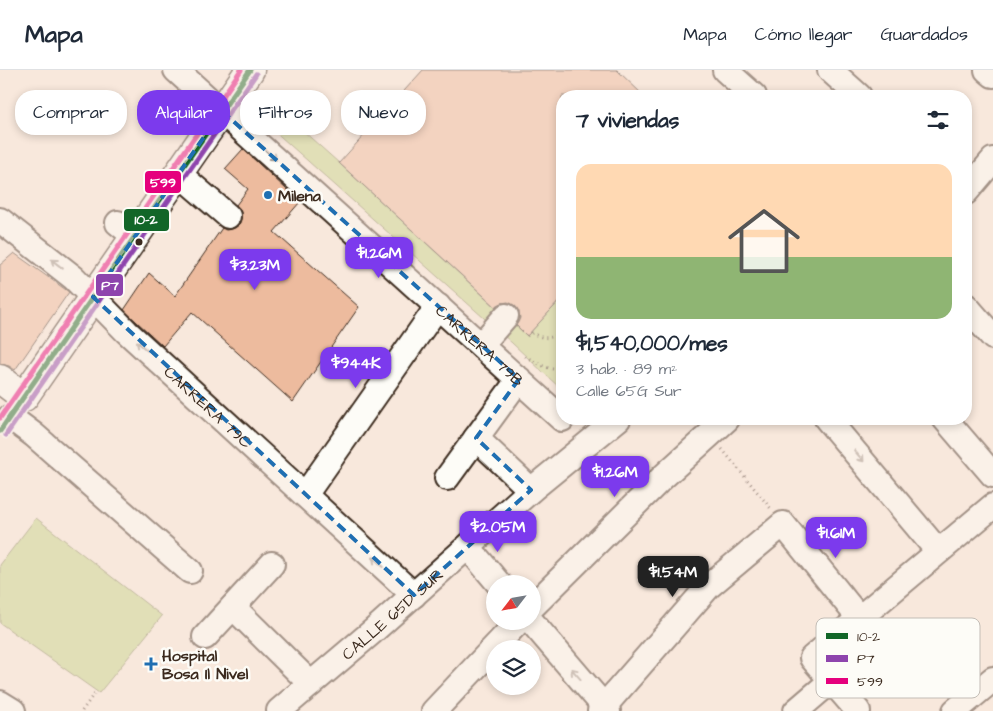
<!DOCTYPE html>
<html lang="es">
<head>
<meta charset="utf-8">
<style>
	body { margin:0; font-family:"Architects Daughter",sans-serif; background:#f6f6f7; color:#1f2937; height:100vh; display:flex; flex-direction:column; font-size:19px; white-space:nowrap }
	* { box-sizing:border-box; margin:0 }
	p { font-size:16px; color:#747a83 }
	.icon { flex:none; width:28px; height:28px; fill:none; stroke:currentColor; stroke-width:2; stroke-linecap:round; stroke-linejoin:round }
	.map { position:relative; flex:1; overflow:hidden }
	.panel { position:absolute; left:556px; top:20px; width:416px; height:335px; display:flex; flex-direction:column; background:#fff; border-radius:20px; box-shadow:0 2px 8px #0003 }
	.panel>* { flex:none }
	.banner { position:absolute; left:15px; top:20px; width:466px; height:45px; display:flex; gap:10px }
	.needle { width:32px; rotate:239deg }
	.controls { position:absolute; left:486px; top:505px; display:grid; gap:10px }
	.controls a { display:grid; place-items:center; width:55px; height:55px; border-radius:50%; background:#fff; box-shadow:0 2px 8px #0003; font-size:25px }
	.price { position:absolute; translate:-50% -42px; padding:0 11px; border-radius:10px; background:#7c3aed; color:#fff; font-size:16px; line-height:32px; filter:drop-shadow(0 1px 2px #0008) }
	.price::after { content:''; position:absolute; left:50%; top:30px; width:15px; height:11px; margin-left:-8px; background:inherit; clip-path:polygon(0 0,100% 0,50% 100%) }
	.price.on { background:#222; color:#fff }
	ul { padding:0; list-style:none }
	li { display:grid; align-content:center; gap:10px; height:265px; padding:0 20px }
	li span { display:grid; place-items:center; height:155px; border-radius:15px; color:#555 }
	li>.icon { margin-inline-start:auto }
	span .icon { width:90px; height:90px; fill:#fffc; stroke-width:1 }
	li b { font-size:21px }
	h2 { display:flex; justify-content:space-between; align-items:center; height:60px; padding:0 20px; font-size:21px }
	.tag { padding:0 18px; border-radius:20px; background:#fff; box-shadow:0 2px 8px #0003; font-size:18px; line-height:45px }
	.tag.on { background:#7c3aed; color:#fff }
	header { display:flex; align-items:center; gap:30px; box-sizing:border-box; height:70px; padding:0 25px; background:#fff; border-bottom:1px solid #e0e1e3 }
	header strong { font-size:24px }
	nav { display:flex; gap:28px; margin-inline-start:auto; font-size:18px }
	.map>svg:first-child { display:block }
</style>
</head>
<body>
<header>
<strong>Mapa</strong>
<nav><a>Mapa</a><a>Cómo llegar</a><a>Guardados</a></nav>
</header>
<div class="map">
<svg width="993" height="641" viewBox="0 0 993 641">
	<rect width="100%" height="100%" fill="#f8e8dc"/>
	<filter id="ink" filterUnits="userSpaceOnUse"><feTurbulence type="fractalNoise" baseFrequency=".02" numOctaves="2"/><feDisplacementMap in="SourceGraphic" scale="10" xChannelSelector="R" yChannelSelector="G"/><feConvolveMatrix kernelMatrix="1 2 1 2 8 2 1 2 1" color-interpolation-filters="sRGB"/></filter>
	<g filter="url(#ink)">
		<!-- green -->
		<g fill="#c5d58a" stroke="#808054">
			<polygon points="274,35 339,93 527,266 562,228 562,320 512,273 262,50"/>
			<polygon points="36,448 162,546 99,623 0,553 0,495"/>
		</g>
		<!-- building -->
		<g fill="#edbb9e" stroke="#3b2a1e">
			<polygon points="423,0 617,0 644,26 562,26 562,228 527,266 516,255 520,248 519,242 515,236 508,232 502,233 496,237 339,93"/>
			<polygon points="243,79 300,132 274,162 359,237 293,332 192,242 163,276 124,240 149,203 175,226 222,158 226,160 232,159 239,155 241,149 241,142 236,135 248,119 225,99"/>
			<polygon points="14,183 69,222 15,300 9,296 0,294 0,195"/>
		</g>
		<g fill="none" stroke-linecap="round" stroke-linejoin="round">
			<!-- minor casing -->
			<g stroke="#3b2a1e" stroke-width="28">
				<g id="minor">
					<path id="s1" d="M176 0 562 349"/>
					<polyline points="725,0 754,26"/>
					<polyline points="830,0 859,26"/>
					<polyline points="987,0 993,5"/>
					<polyline points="178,103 228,146"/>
					<polyline points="966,122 993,90"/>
					<path id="s2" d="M0 150 74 208 127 262 414 525"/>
					<polyline points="118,153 134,166"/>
					<polyline points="966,236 993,267"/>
					<polyline points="481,275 506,246"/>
					<polyline points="10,347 34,365 190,501"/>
					<polyline points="827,349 938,481"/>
					<polyline points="945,349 993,405"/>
					<polyline points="476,368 531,420"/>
					<polyline points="447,408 519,309"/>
					<polyline points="305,425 438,236"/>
					<polyline points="468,477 499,514"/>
					<polyline points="233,537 311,614"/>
					<polyline points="532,537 664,406 727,349"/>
					<polyline points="531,551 608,641"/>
					<polyline points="205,567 272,494"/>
					<polyline points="0,633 13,641"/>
					<path id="s3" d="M279 641 372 562 531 420 618 349"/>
					<polyline points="434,641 519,551"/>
					<polyline points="600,641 709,516 783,454 859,548"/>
					<polyline points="796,641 831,611"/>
					<polyline points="858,641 812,588 993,436"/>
					<polyline points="955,641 993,609"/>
				</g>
			</g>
			<!-- major casing -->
			<g stroke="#3b2a1e" stroke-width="31">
				<polyline id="major" points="0,309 24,327 250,0"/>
			</g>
			<!-- path -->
			<g stroke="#3b2a1e" stroke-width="3" stroke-dasharray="1 4" stroke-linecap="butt">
				<path d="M527 266 532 263C545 270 549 268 562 264"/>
				<path d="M525 286C537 293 549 301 562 299"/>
				<polyline points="722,379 772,440"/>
				<polyline points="82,641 96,621"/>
			</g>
			<!-- minor -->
			<use href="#minor" stroke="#fdfcf7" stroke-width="24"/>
			<!-- major -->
			<use href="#major" stroke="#fdfcf7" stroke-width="28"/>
			<!-- bus-1 casing -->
			<g stroke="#fdfcf7" stroke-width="9">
				<polyline id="bus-1" points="0,361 250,0"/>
			</g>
			<!-- bus-2 casing -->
			<g stroke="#fdfcf7" stroke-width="9">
				<polyline id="bus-2" points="6,365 256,4"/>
			</g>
			<!-- bus-3 casing -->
			<g stroke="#fdfcf7" stroke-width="9">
				<polyline id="bus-3" points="0,348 241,0"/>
			</g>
			<!-- bus-1 -->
			<use href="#bus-1" stroke="#126628" stroke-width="5"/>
			<!-- bus-2 -->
			<use href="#bus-2" stroke="#8e44ad" stroke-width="5"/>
			<!-- bus-3 -->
			<use href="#bus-3" stroke="#e5007d" stroke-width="5"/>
		</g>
		<!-- one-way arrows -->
		<defs><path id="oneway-shaft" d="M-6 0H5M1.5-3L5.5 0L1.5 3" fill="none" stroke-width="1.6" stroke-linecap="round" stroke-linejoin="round" transform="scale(1.25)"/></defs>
		<g stroke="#9c938a">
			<use href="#oneway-shaft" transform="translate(271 85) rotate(42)"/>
			<use href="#oneway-shaft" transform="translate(57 194) rotate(-142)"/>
			<use href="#oneway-shaft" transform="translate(142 276) rotate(-138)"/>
			<use href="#oneway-shaft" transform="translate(859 386) rotate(50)"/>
			<use href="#oneway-shaft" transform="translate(378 492) rotate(-138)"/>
			<use href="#oneway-shaft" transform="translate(576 604) rotate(-131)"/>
		</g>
	</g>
	<!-- marked area -->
	<path d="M0 0H993V641H0ZM222 41 519 309 476 368 531 420 414 525 93 227Z" fill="#f8e8dc" fill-opacity=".55" fill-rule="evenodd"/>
	<path fill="none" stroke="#1f6fb2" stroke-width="4" stroke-dasharray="10 6" stroke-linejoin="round" d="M222 41 519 309 476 368 531 420 414 525 93 227Z"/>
	<!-- markers -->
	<g fill="#1f6fb2" stroke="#fdfcf7" stroke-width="2">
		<circle cx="268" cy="125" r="5"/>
		<path d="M148.5 586.5h5v5h5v5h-5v5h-5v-5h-5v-5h5z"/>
	</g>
	<circle fill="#3b2a1e" stroke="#fdfcf7" stroke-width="2" cx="139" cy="172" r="4.5"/>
	<g text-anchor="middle" stroke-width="5" stroke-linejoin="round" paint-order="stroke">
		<!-- poi labels -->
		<g font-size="16" font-weight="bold" fill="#3b2a1e" stroke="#fdfcf7" text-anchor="start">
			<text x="278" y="131">Milena</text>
			<text x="162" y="591">Hospital<tspan x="162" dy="18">Bosa Il Nivel</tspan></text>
		</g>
		<!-- street labels -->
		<g font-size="16" fill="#3b2a1e" stroke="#fdfcf7">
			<text dy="6" stroke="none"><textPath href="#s1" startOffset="410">CARRERA 79B</textPath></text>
			<text dy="6" stroke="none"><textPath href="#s2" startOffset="280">CARRERA 79C</textPath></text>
			<text dy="6" stroke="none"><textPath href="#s3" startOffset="149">CALLE 65D SUR</textPath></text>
		</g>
	</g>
	<!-- legend -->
	<rect x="816" y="548" width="164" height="80" rx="8" fill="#fdfcf7" stroke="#c3bdb6" stroke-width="1"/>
	<rect x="826" y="563" width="22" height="6" fill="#126628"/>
	<rect x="826" y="585" width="22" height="7" fill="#8e44ad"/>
	<rect x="826" y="608" width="22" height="6" fill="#e5007d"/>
	<g font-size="14" fill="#3b2a1e">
		<text x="857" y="571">10-2</text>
		<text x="857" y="593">P7</text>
		<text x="857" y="616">599</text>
	</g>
	<g stroke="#fdfcf7" stroke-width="2">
		<rect x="144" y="100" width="38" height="24" rx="5" fill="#e5007d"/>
		<rect x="123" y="138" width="47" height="24" rx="5" fill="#126628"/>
		<rect x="95" y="203" width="29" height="24" rx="5" fill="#8e44ad"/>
	</g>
	<g font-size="14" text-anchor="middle" font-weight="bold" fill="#fff">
		<text x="163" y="117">599</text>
		<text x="146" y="154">10-2</text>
		<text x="110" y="220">P7</text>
	</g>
</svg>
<div class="controls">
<a><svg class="needle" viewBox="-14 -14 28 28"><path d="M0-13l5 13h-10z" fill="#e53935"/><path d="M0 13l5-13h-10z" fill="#747a83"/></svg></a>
<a><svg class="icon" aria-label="layers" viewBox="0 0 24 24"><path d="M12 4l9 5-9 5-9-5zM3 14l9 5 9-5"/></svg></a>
</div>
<b class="price" style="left:379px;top:209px">$1.26M</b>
<b class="price" style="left:255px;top:221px">$3.23M</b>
<b class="price" style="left:356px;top:319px">$944K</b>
<b class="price" style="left:615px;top:428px">$1.26M</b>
<b class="price" style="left:498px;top:483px">$2.05M</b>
<b class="price" style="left:836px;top:489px">$1.61M</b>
<b class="price on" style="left:673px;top:528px">$1.54M</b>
<div class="banner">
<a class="tag">Comprar</a>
<a class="tag on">Alquilar</a>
<a class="tag">Filtros</a>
<a class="tag">Nuevo</a>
</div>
<section class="panel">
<h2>7 viviendas<svg class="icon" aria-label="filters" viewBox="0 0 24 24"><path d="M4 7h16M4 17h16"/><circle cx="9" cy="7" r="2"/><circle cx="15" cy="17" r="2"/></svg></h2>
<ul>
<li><span style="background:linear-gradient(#ffd9b3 60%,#8fb573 0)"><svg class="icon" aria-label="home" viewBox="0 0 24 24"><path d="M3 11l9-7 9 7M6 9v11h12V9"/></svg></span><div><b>$1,540,000/mes</b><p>3 hab. · 89 m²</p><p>Calle 65G Sur</p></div></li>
</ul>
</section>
</div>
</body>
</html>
